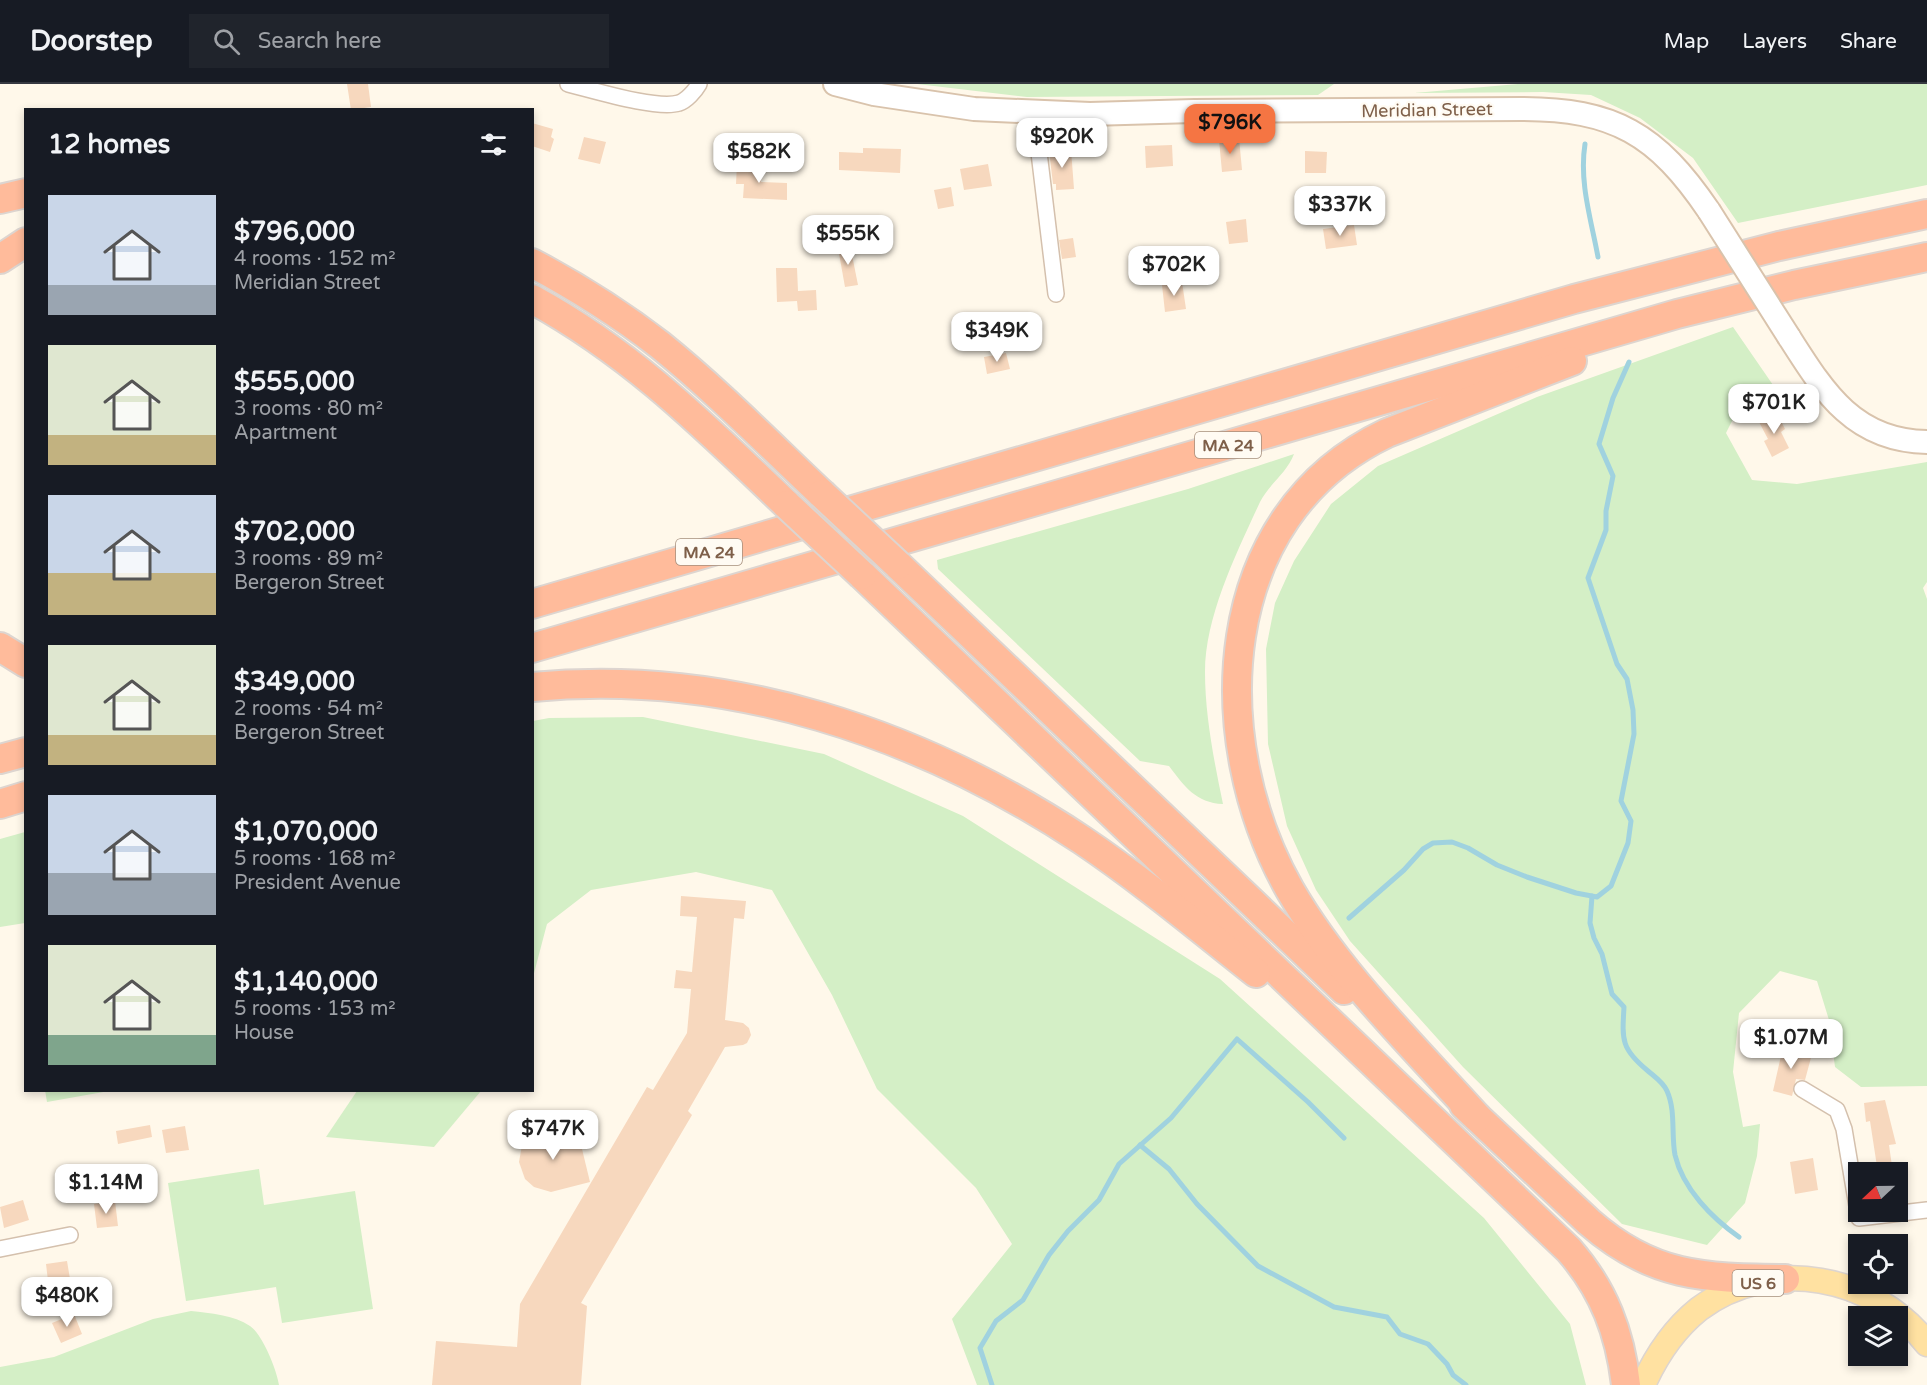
<!DOCTYPE html>
<html lang="en">
<head>
<meta charset="utf-8">
<style>
	body { margin:0; font-family:"Varela Round",sans-serif; background:#20242c; color:#f1f3f6; height:100vh; display:flex; flex-direction:column; font-size:22px; white-space:nowrap }
	* { box-sizing:border-box; margin:0 }
	p { font-size:20px; color:#9ea1a6 }
	.icon { flex:none; width:33px; height:33px; fill:none; stroke:currentColor; stroke-width:2; stroke-linecap:round; stroke-linejoin:round }
	.map { position:relative; flex:1; overflow:hidden }
	.panel { position:absolute; left:24px; top:24px; width:510px; height:984px; display:flex; flex-direction:column; background:#171b24; border-radius:0px; box-shadow:0 3px 9px #0003 }
	.panel>* { flex:none }
	.needle { width:39px; rotate:248deg }
	.fabs { position:absolute; left:1848px; top:1078px; display:grid; gap:12px }
	.fabs a { display:grid; place-items:center; width:60px; height:60px; border-radius:0px; background:#171b24; box-shadow:0 3px 9px #0003; font-size:30px }
	.price { position:absolute; translate:-50% -51px; padding:0 14px; border-radius:12px; background:#fff; color:#222; font-size:20px; line-height:39px; filter:drop-shadow(0 2px 3px #0008) }
	.price::after { content:''; position:absolute; left:50%; top:36px; width:18px; height:14px; margin-left:-9px; background:inherit; clip-path:polygon(0 0,100% 0,50% 100%) }
	.price.active { background:#f57543; color:#111 }
	ul { padding:0; list-style:none }
	li { display:flex; align-items:center; gap:18px; height:150px; padding:0 24px }
	li span { display:grid; place-items:center; flex:none; width:168px; height:120px; border-radius:0px; color:#555 }
	li>.icon { margin-inline-start:auto }
	span .icon { width:72px; height:72px; fill:#fffc; stroke-width:1 }
	li b { font-size:26px }
	h2 { display:flex; justify-content:space-between; align-items:center; height:72px; padding:0 24px; font-size:26px }
	header { display:flex; align-items:center; gap:36px; box-sizing:border-box; height:84px; padding:0 30px; background:#171b24; border-bottom:2px solid #363941 }
	header strong { font-size:28px }
	nav { display:flex; gap:33px; margin-inline-start:auto; font-size:21px }
	.search { width:420px; height:54px; background:#20242c; display:flex; align-items:center; gap:15px; box-sizing:border-box; padding:0 21px; border-radius:0px; color:#9ea1a6; font-size:22px }
	.map>svg:first-child { display:block }
</style>
</head>
<body>
<header>
<strong>Doorstep</strong>
<div class="search"><svg class="icon" aria-label="search" viewBox="0 0 24 24"><circle cx="10" cy="10" r="6"/><path d="M15 15l6 6"/></svg>Search here</div>
<nav><a>Map</a><a>Layers</a><a>Share</a></nav>
</header>
<div class="map">
<svg width="1927" height="1301" viewBox="0 0 1927 1301">
	<rect width="100%" height="100%" fill="#fff8ea"/>
	<!-- green -->
	<g fill="#d4efc6">
		<polygon points="917,0 1334,0 1318,11 1027,13"/>
		<polygon points="1518,0 1927,0 1927,101 1738,139 1693,74 1640,34 1591,11 1543,8 1414,9"/>
		<polygon points="1733,243 1773,301 1736,329 1726,349 1752,396 1797,400 1927,378 1927,498 1923,504 1927,515 1927,1002 1861,1003 1835,983 1829,936 1817,897 1780,887 1739,929 1733,988 1743,1043 1760,1040 1757,1072 1745,1119 1707,1161 1622,1140 1463,983 1350,857 1316,806 1287,742 1268,660 1266,565 1275,519 1294,477 1331,420 1378,382 1537,313"/>
		<path d="M1294 370C1287 389 1269 400 1260 418 1237 468 1205 532 1205 588 1205 631 1214 677 1223 720 1196 719 1184 702 1169 682L1140 677 938 485 937 476 1188 405Z"/>
		<polygon points="643,633 824,670 963,732 1220,895 1484,1134 1570,1240 1586,1301 977,1301 952,1235 1012,1160 976,1104 877,1005 832,911 772,806 696,788 591,806 547,840 533,893 533,637 549,634"/>
		<polygon points="25,748 25,839 0,843 0,755"/>
		<polygon points="45,1006 109,1006 109,1007 47,1018"/>
		<polygon points="357,1007 358,1006 481,1007 434,1063 326,1053"/>
		<polygon points="259,1085 264,1121 355,1107 373,1225 282,1239 276,1203 186,1217 168,1099"/>
		<path d="M191 1227C210 1229 234 1231 250 1242 263 1251 277 1287 279 1301H0V1283L54 1273 153 1235Z"/>
	</g>
	<g fill="none" stroke-linecap="round" stroke-linejoin="round">
		<!-- stream -->
		<g stroke="#a0d2df" stroke-width="5">
			<path d="M1585 60C1579 98 1591 135 1598 173"/>
			<path d="M1592 812 1590 839 1594 854 1602 870 1612 910 1624 923C1622 956 1621 965 1648 987 1655 993 1663 998 1667 1007 1676 1027 1671 1050 1675 1071 1683 1105 1712 1134 1739 1153"/>
			<polyline points="1349,834 1404,786 1423,765 1433,759 1452,758 1468,764 1497,781 1527,793 1576,809 1597,813 1611,802 1628,759 1631,737 1621,717 1634,650 1633,626 1627,595 1617,580 1588,494 1606,446 1606,427 1613,392 1599,360 1613,314 1629,278"/>
			<polyline points="1140,1061 1169,1085 1197,1120 1258,1182 1334,1223 1387,1233 1400,1250 1428,1260 1447,1280 1453,1291 1466,1301"/>
			<polyline points="992,1301 980,1264 996,1237 1023,1216 1049,1171 1068,1147 1099,1116 1119,1080 1171,1034 1237,955 1308,1018 1344,1054"/>
		</g>
	</g>
	<!-- building -->
	<g fill="#f7d8be">
		<polygon points="347,0 368,0 371,23 351,26"/>
		<polygon points="532,39 553,45 551,53 554,55 550,68 532,62"/>
		<polygon points="584,53 606,58 600,80 578,75"/>
		<polygon points="1239,54 1242,86 1222,88 1219,56"/>
		<polygon points="1172,61 1173,82 1146,84 1145,62"/>
		<polygon points="863,64 901,65 900,89 839,86 839,68 863,69"/>
		<polygon points="1071,65 1074,105 1056,106 1056,100 1053,100 1049,66"/>
		<polygon points="1305,67 1327,68 1326,89 1305,89"/>
		<polygon points="737,79 762,80 761,98 787,99 787,116 743,114 744,100 736,100"/>
		<polygon points="988,80 992,102 964,106 960,85"/>
		<polygon points="951,103 954,122 938,125 934,106"/>
		<polygon points="1246,135 1248,158 1229,160 1226,138"/>
		<polygon points="1354,141 1357,161 1326,165 1323,145"/>
		<polygon points="1073,154 1076,173 1062,175 1059,156"/>
		<polygon points="850,161 858,201 845,203 838,164"/>
		<polygon points="776,184 797,184 798,207 816,206 817,226 798,227 797,217 777,218"/>
		<polygon points="1182,198 1186,225 1165,228 1162,201"/>
		<polygon points="1006,269 1010,285 987,290 984,273"/>
		<polygon points="1777,329 1785,345 1781,348 1789,364 1772,373 1764,357 1768,355 1759,338"/>
		<polygon points="681,812 746,817 744,835 734,834 725,936 743,939 749,944 751,951 747,959 743,961 725,963 688,1027 692,1031 581,1219 587,1222 581,1301 432,1301 436,1257 517,1263 520,1220 647,1003 653,1006 687,949 691,905 674,904 676,886 692,888 697,833 680,832"/>
		<polygon points="1783,963 1812,970 1805,996 1796,995 1792,1012 1773,1007"/>
		<polygon points="1885,1016 1896,1060 1889,1061 1893,1089 1878,1089 1870,1037 1866,1038 1864,1019"/>
		<polygon points="150,1041 152,1053 118,1060 116,1047"/>
		<polygon points="185,1042 189,1066 166,1069 162,1046"/>
		<polygon points="548,1043 565,1046 575,1054 582,1065 590,1098 551,1108 534,1103 525,1095 519,1078 522,1061 536,1047"/>
		<polygon points="1813,1074 1818,1106 1795,1110 1790,1078"/>
		<polygon points="23,1116 29,1136 4,1144 0,1123"/>
		<polygon points="115,1117 118,1142 97,1144 94,1120"/>
		<polygon points="67,1177 71,1201 49,1205 46,1180"/>
		<polygon points="74,1230 82,1250 61,1259 52,1239"/>
	</g>
	<g fill="none" stroke-linecap="round" stroke-linejoin="round">
		<!-- street casing -->
		<g stroke="#d4c0ad" stroke-width="18">
			<g id="street">
				<path d="M568 0C593 6 657 26 679 19 686 17 695 7 699 0"/>
				<polyline points="1034,27 1056,210"/>
				<polyline points="1802,1005 1837,1026 1844,1045 1859,1134 1927,1126"/>
				<polyline points="0,1165 70,1151"/>
			</g>
		</g>
		<!-- secondary casing -->
		<g stroke="#d9c3ac" stroke-width="26">
			<g id="secondary">
				<path d="M835 0 874 10 974 25 1090 30 1194 27 1521 25C1614 25 1657 50 1709 127"/>
				<path d="M1789 253C1824 308 1854 357 1927 358"/>
			</g>
		</g>
		<!-- primary casing -->
		<g stroke="#ddd5d0" stroke-width="27">
			<path id="primary" d="M1643 1301C1656 1272 1674 1245 1699 1225 1771 1171 1875 1192 1927 1260"/>
		</g>
		<!-- highway casing -->
		<g stroke="#ddd5d0" stroke-width="32">
			<g id="highway">
				<polyline points="0,115 26,109"/>
				<polyline points="0,175 26,158"/>
				<path d="M532 179C577 203 620 230 660 261 717 307 769 360 822 410"/>
				<path d="M532 215C634 271 704 342 787 421"/>
				<polyline points="898,481 1344,906"/>
				<path d="M862 491 1569 1166C1604 1206 1620 1249 1626 1301"/>
				<polyline points="532,520 1574,215 1779,162 1927,130"/>
				<polyline points="0,563 26,579"/>
				<polyline points="532,564 1677,230 1794,201 1927,173"/>
				<path d="M532 603C728 584 920 649 1082 756 1143 797 1199 844 1256 889"/>
				<polyline points="0,675 26,668"/>
				<polyline points="0,720 26,712"/>
				<path d="M1464 1021 1589 1138C1653 1194 1705 1194 1785 1195"/>
				<path d="M1477 1033C1413 962 1338 889 1290 806 1205 656 1212 432 1387 349L1572 277"/>
			</g>
		</g>
		<!-- street -->
		<use href="#street" stroke="#fff" stroke-width="15"/>
		<!-- secondary -->
		<use href="#secondary" stroke="#fff" stroke-width="22"/>
		<!-- primary -->
		<use href="#primary" stroke="#ffe1a1" stroke-width="24"/>
		<!-- highway -->
		<use href="#highway" stroke="#ffbb9b" stroke-width="28"/>
		<!-- secondary-bridge casing -->
		<g stroke="#d9c3ac" stroke-width="26" stroke-linecap="butt">
			<polyline id="secondary-bridge" points="1709,127 1789,253"/>
		</g>
		<!-- highway-bridge casing -->
		<g stroke="#ddd5d0" stroke-width="32" stroke-linecap="butt">
			<g id="highway-bridge">
				<polyline points="822,410 898,481"/>
				<polyline points="787,421 862,491"/>
			</g>
		</g>
		<!-- secondary-bridge -->
		<use href="#secondary-bridge" stroke="#fff" stroke-width="22"/>
		<!-- highway-bridge -->
		<use href="#highway-bridge" stroke="#ffbb9b" stroke-width="28"/>
	</g>
	<g text-anchor="middle" stroke-width="4.5" stroke-linejoin="round" paint-order="stroke">
		<!-- shield labels -->
		<g fill="#fffbf3" stroke="#a58e7c" stroke-width="1.5">
			<rect x="1195" y="348" width="66" height="26" rx="4.5"/>
			<rect x="676" y="455" width="66" height="26" rx="4.5"/>
			<rect x="1732.5" y="1186" width="51" height="26" rx="4.5"/>
		</g>
		<g font-size="16" font-weight="bold" fill="#7e5f49">
			<text x="1228" y="367">MA 24</text>
			<text x="709" y="474">MA 24</text>
			<text x="1758" y="1205">US 6</text>
		</g>
		<!-- street labels -->
		<g font-size="18" fill="#7e5f49" stroke="#fffbf3">
			<text transform="translate(1427 26) rotate(-1)" y="6">Meridian Street</text>
		</g>
	</g>
</svg>
<div class="fabs">
<a><svg class="needle" viewBox="-14 -14 28 28"><path d="M0-13l5 13h-10z" fill="#e53935"/><path d="M0 13l5-13h-10z" fill="#9ea1a6"/></svg></a>
<a><svg class="icon" aria-label="locate" viewBox="0 0 24 24"><circle cx="12" cy="12" r="6"/><path d="M12 2v4M12 18v4M2 12h4M18 12h4"/></svg></a>
<a><svg class="icon" aria-label="layers" viewBox="0 0 24 24"><path d="M12 4l9 5-9 5-9-5zM3 14l9 5 9-5"/></svg></a>
</div>
<b class="price active" style="left:1230px;top:71px">$796K</b>
<b class="price" style="left:1062px;top:85px">$920K</b>
<b class="price" style="left:759px;top:100px">$582K</b>
<b class="price" style="left:1340px;top:153px">$337K</b>
<b class="price" style="left:848px;top:182px">$555K</b>
<b class="price" style="left:1174px;top:213px">$702K</b>
<b class="price" style="left:997px;top:279px">$349K</b>
<b class="price" style="left:1774px;top:351px">$701K</b>
<b class="price" style="left:1791px;top:986px">$1.07M</b>
<b class="price" style="left:553px;top:1077px">$747K</b>
<b class="price" style="left:106px;top:1131px">$1.14M</b>
<b class="price" style="left:67px;top:1244px">$480K</b>
<section class="panel">
<h2>12 homes<svg class="icon" aria-label="filters" viewBox="0 0 24 24"><path d="M4 7h16M4 17h16"/><circle cx="9" cy="7" r="2"/><circle cx="15" cy="17" r="2"/></svg></h2>
<ul>
<li><span style="background:linear-gradient(#c9d6e8 75%,#9aa5b1 0)"><svg class="icon" aria-label="home" viewBox="0 0 24 24"><path d="M3 11l9-7 9 7M6 9v11h12V9"/></svg></span><div><b>$796,000</b><p>4 rooms · 152 m²</p><p>Meridian Street</p></div></li>
<li><span style="background:linear-gradient(#dfe7d0 75%,#c2b280 0)"><svg class="icon" aria-label="home" viewBox="0 0 24 24"><path d="M3 11l9-7 9 7M6 9v11h12V9"/></svg></span><div><b>$555,000</b><p>3 rooms · 80 m²</p><p>Apartment</p></div></li>
<li><span style="background:linear-gradient(#c9d6e8 65%,#c2b280 0)"><svg class="icon" aria-label="home" viewBox="0 0 24 24"><path d="M3 11l9-7 9 7M6 9v11h12V9"/></svg></span><div><b>$702,000</b><p>3 rooms · 89 m²</p><p>Bergeron Street</p></div></li>
<li><span style="background:linear-gradient(#dfe7d0 75%,#c2b280 0)"><svg class="icon" aria-label="home" viewBox="0 0 24 24"><path d="M3 11l9-7 9 7M6 9v11h12V9"/></svg></span><div><b>$349,000</b><p>2 rooms · 54 m²</p><p>Bergeron Street</p></div></li>
<li><span style="background:linear-gradient(#c9d6e8 65%,#9aa5b1 0)"><svg class="icon" aria-label="home" viewBox="0 0 24 24"><path d="M3 11l9-7 9 7M6 9v11h12V9"/></svg></span><div><b>$1,070,000</b><p>5 rooms · 168 m²</p><p>President Avenue</p></div></li>
<li><span style="background:linear-gradient(#dfe7d0 75%,#7fa58c 0)"><svg class="icon" aria-label="home" viewBox="0 0 24 24"><path d="M3 11l9-7 9 7M6 9v11h12V9"/></svg></span><div><b>$1,140,000</b><p>5 rooms · 153 m²</p><p>House</p></div></li>
</ul>
</section>
</div>
</body>
</html>
